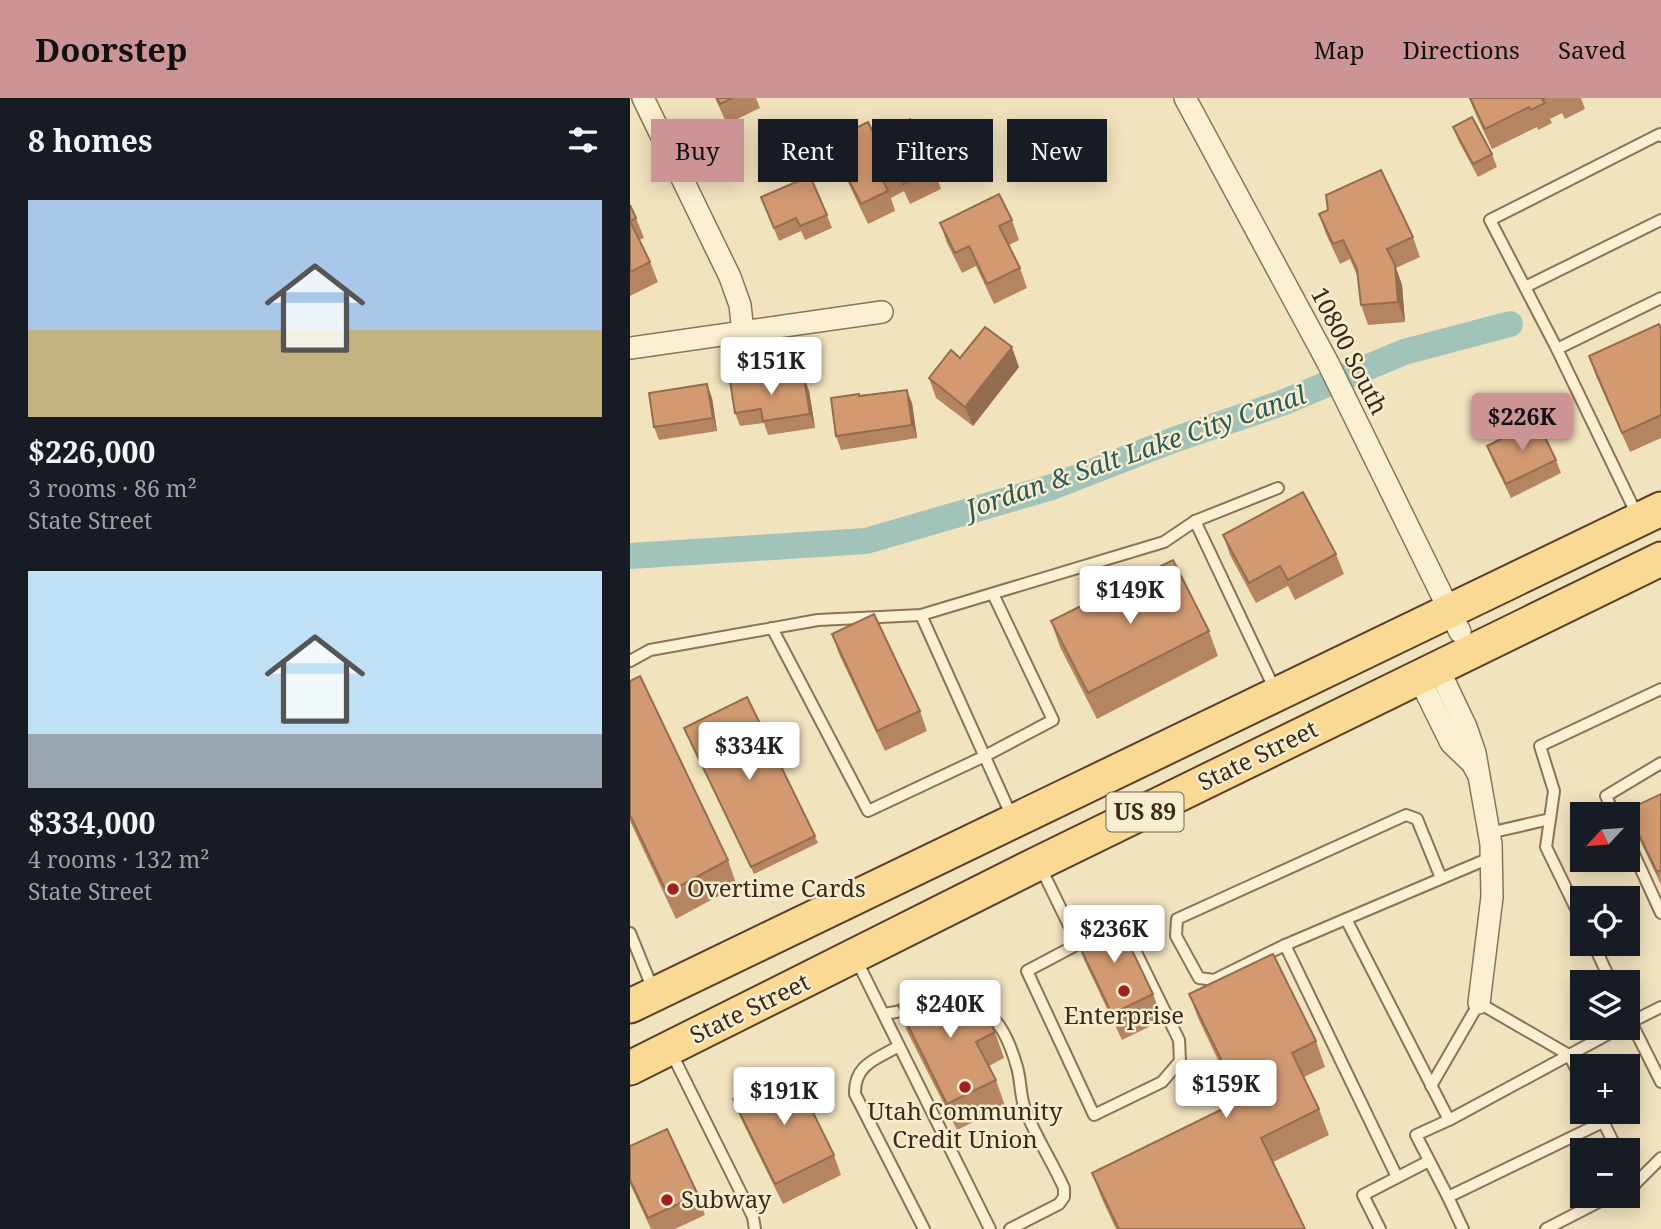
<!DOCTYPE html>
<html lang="en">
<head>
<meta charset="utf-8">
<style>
	body { margin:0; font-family:"Noto Serif",serif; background:#20242c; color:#f1f3f6; height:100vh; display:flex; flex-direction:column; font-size:26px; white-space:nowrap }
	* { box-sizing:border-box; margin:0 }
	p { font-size:23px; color:#9ea1a6 }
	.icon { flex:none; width:38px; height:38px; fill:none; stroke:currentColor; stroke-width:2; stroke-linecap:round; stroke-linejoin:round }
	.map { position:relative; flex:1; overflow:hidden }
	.drawer { display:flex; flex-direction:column; background:#171b24; width:630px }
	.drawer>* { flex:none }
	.guide { position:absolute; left:21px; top:21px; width:665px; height:63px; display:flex; gap:14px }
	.needle { width:46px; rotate:244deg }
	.buttons { position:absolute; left:940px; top:704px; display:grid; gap:14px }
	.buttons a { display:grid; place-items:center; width:70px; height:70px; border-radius:0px; background:#171b24; box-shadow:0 4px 18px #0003; font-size:35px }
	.price { position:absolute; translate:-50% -60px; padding:0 16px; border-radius:7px; background:#fff; color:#222; font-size:23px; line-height:46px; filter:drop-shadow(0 2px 4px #0008) }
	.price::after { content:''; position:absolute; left:50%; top:42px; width:21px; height:16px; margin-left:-10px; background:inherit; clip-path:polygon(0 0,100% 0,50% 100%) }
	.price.active { background:#cd9496; color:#111 }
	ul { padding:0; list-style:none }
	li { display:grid; align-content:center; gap:14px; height:371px; padding:0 28px }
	li span { display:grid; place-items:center; height:217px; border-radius:0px; color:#555 }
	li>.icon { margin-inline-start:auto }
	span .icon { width:126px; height:126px; fill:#fffc; stroke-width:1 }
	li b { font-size:30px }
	h2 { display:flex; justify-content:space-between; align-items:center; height:84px; padding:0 28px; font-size:30px }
	.chip { padding:0 24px; border-radius:0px; background:#171b24; box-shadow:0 4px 18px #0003; font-size:24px; line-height:63px }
	.chip.active { background:#cd9496; color:#111 }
	header { display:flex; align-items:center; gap:42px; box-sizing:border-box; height:98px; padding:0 35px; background:#cd9496; color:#111 }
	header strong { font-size:33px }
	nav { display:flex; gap:38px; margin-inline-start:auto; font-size:24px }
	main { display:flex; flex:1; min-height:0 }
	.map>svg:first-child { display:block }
</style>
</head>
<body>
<header>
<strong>Doorstep</strong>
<nav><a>Map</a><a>Directions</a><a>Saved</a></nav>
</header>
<main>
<section class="drawer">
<h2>8 homes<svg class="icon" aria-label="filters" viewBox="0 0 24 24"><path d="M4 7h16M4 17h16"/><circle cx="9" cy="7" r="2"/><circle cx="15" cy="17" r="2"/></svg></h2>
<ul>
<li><span style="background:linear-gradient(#a9c7e8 60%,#c2b280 0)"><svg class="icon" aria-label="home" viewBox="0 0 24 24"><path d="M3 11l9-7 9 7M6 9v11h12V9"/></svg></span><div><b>$226,000</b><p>3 rooms · 86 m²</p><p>State Street</p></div></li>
<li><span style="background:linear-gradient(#bfe0f5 75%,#9aa5b1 0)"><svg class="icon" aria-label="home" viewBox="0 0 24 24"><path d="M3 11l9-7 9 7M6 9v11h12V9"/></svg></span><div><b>$334,000</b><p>4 rooms · 132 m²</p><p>State Street</p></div></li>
</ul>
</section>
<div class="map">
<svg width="1031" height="1131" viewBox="0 0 1031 1131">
	<rect width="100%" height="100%" fill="#f2e3bf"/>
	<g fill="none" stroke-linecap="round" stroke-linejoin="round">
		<!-- canal -->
		<polyline stroke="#a2c3b9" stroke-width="26" points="0,458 236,443 422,389 546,341 652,305 774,254 880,226"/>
		<!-- service casing -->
		<g stroke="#8c7356" stroke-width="14">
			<g id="service">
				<polyline points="895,189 1031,122"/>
				<polyline points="927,251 860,122 1030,36 1031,38"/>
				<polyline points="1008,419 927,251 1031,200"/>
				<polyline points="291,517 382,719"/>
				<polyline points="142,530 238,713 355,658 423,622 363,496"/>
				<polyline points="0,563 20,552 188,522 291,517 534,444 565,423"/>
				<polyline points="646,594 565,423 648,390"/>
				<polyline points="984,716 976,698 1031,665"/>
				<polyline points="859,735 920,721"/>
				<polyline points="998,743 1031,815"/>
				<polyline points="862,759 716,821 819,1022 991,929"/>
				<polyline points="410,768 448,846 397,873 464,1017 532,984 550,963 549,942 497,836 481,835"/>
				<polyline points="716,821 655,847 767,1079"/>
				<polyline points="952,823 916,749 924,693 910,648 1031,591"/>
				<polyline points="0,835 24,894"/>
				<polyline points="963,845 981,884"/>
				<polyline points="655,847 584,882 569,880 546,838 547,821 776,717 787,721 811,780"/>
				<polyline points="226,861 360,1131"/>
				<path d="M313 906C360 902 375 927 387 969 391 983 390 998 395 1011 405 1038 422 1063 434 1090V1099L429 1106 380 1131"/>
				<polyline points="1031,909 1001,924 1031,984"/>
				<polyline points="254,916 284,911"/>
				<path d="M269 948C247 961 224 966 225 996L294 1131"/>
				<polyline points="41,954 123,1119 125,1131"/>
				<polyline points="801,988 849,905 939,957 952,982"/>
				<polyline points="968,1013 987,1052"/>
				<polyline points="819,1022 786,1037 818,1099 973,1024"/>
				<polyline points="998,1072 1005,1086"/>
				<polyline points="998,1090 1005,1086 1031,1060"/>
				<polyline points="818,1099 833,1131"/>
				<polyline points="750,1131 733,1097 799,1063"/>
				<polyline points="916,1131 982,1097"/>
			</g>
		</g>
		<!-- minor casing -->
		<g stroke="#8c7356" stroke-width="24">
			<g id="minor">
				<polyline points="13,0 100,179 110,207 113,234"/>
				<polyline points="555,0 698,265 830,534"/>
				<polyline points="0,250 252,214"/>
				<polyline points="808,570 836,629 845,655 861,746 862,799 849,905"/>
				<polyline points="789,580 821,645 842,665 848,676"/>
			</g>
		</g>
		<!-- primary casing -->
		<g stroke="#59402a" stroke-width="37">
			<g id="primary">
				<polyline points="0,908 1031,411"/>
				<polyline points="0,970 409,765 1031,461"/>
			</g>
		</g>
		<!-- service -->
		<use href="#service" stroke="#fcf0d3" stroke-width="10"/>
		<!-- minor -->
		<use href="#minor" stroke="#fcf0d3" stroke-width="21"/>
		<!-- primary -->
		<use href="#primary" stroke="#f9d993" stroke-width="33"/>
	</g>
	<!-- wall -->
	<g fill="#b58461">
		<polygon points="85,0 126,0 130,10 97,26"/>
		<polygon points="839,0 951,0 955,11 935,21 932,15 920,21 922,25 908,32 907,29 862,51 846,17"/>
		<polygon points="823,29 862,56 867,69 848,79 828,42"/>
		<polygon points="209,38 245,38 304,71 311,91 280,106 274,93 261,100 265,113 238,126 214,76 206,56 215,52"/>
		<polygon points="131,99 197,117 202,130 175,142 171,133 149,143"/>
		<polygon points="0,107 6,120 14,140 9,142 20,164 28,184 0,198"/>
		<polygon points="689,116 783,139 790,159 766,170 772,187 775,224 738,227 731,207 727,177 720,161 710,166 696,136"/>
		<polygon points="382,122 389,142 379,147 390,170 397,190 364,206 346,168 332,175 317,145 310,125"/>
		<polygon points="1031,231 1031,340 1000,354 966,278 959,258"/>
		<polygon points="330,260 389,269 343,328 306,300 299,280"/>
		<polygon points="174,280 179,293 185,330 138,337 134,325 110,328 105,315 144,284"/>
		<polygon points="230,298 282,305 287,340 211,352 206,338"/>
		<polygon points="82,300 87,333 29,342 24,329"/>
		<polygon points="857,348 926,362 931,375 881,400 862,361"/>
		<polygon points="593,437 706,456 714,476 665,502 658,488 626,505 600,457"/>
		<polygon points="421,523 579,533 588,558 467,621 430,549"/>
		<polygon points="202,536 290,613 297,633 255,653 209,556"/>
		<polygon points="0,583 98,762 107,788 46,821 0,723"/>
		<polygon points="54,630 185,738 188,745 124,776"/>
		<polygon points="1031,696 1031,787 1005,732 997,712"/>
		<polygon points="445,839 523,896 533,922 492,942 455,864"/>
		<polygon points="559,896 686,943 695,969 674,979 689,1011 699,1037 643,1064 675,1131 486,1131 472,1101 462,1075 608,1004 569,922"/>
		<polygon points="268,907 331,914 365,934 374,960 359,968 366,982 375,1008 327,1032 277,933"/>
		<polygon points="103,1001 204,1057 211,1077 153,1106 111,1021"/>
		<polygon points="0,1048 68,1097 75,1117 45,1131 21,1131 0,1086"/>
	</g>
	<!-- shaded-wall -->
	<g fill="#946c4f">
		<polygon points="765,167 772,187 775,224 768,204"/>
		<polygon points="382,249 389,269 343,328 335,309"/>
		<polygon points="174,280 179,293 185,330 180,316"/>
		<polygon points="77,286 82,300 87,333 83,320"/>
		<polygon points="277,292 282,305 287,340 282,327"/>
	</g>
	<!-- building -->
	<g fill="#d39a71" stroke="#946c4f" stroke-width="2">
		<polygon points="87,0 102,0 90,6"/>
		<polygon points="840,0 915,0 912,1 915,5 901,12 899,9 855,31"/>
		<polygon points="842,19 862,56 843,66 823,29"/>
		<polygon points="280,21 304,71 273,86 266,73 252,81 258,93 231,106 206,56 216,52 209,38 238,24 245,38"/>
		<polygon points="751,72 783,139 757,151 765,167 768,204 731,207 727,171 713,142 703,146 689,116 698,112 696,97"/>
		<polygon points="180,78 197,117 170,128 166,120 144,130 131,99"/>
		<polygon points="369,96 382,122 369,128 390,170 357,186 339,148 325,155 310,125"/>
		<polygon points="0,107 6,120 0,123 20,164 0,174"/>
		<polygon points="1029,226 1031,231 1031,317 992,335 959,258"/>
		<polygon points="355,229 382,249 335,309 299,280 321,252 330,260"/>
		<polygon points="142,277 142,285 174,280 180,316 133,323 131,311 105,315 100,283"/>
		<polygon points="77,286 83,320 24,329 19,295"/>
		<polygon points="277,292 282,327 206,338 201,300 229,296 229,298"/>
		<polygon points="907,323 926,362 876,386 857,348"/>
		<polygon points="673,394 706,456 658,482 650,468 619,485 593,437"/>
		<polygon points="543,462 579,533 458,595 421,523"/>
		<polygon points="244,516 290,613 247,633 202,536"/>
		<polygon points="10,578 98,762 37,795 0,717 0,583"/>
		<polygon points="117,599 185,738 121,769 54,630"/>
		<polygon points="1031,696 1031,772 1027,774 997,712"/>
		<polygon points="486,819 523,896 482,916 445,839"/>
		<polygon points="643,856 686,943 662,955 689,1011 631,1040 675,1131 489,1131 462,1075 611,1002 559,896"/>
		<polygon points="316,883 331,914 350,904 365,934 346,944 366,982 317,1006 268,907"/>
		<polygon points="162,972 204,1057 145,1086 103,1001"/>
		<polygon points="37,1031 68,1097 18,1120 0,1082 0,1048"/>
	</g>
	<!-- markers -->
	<g fill="#a02021" stroke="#f8edcf" stroke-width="2.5">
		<circle cx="43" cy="791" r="7"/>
		<circle cx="494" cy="893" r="7"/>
		<circle cx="335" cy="989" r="7"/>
		<circle cx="37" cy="1102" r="7"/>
	</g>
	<g text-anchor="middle" stroke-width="5" stroke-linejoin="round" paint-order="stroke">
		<!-- shield labels -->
		<rect fill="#f8edcf" stroke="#736451" stroke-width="2" x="476.5" y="694.5" width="77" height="39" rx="5"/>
		<g font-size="23" font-weight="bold" fill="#3a2a1b">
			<text x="515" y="722">US 89</text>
		</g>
		<!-- street labels -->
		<g font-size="24" fill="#3a2a1b" stroke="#f8edcf">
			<text transform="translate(719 253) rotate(63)" y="8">10800 South</text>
			<text transform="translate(628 658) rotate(-26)" y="8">State Street</text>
			<text transform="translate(120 911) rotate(-26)" y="8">State Street</text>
		</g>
		<!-- poi labels -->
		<g font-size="24" fill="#3a2a1b" stroke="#f8edcf" text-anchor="start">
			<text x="57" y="799">Overtime Cards</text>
			<text x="494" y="926" text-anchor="middle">Enterprise</text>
			<text x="335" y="1022" text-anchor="middle">Utah Community<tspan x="335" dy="28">Credit Union</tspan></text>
			<text x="51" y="1110">Subway</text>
		</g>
		<!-- water labels -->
		<g font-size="26" font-style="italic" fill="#295b58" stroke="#f8edcf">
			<text transform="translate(506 354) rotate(-19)" y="9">Jordan &amp; Salt Lake City Canal</text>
		</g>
	</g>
</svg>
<div class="buttons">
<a><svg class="needle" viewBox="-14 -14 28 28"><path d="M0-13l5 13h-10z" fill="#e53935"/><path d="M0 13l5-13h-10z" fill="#9ea1a6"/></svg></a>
<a><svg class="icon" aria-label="locate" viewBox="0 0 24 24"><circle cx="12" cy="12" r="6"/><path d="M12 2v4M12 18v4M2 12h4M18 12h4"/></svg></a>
<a><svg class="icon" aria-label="layers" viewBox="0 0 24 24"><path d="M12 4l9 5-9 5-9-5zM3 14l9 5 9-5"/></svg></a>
<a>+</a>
<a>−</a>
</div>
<b class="price" style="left:141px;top:299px">$151K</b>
<b class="price active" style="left:892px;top:355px">$226K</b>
<b class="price" style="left:500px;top:528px">$149K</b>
<b class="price" style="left:119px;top:684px">$334K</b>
<b class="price" style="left:484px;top:867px">$236K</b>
<b class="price" style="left:320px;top:942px">$240K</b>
<b class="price" style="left:596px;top:1022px">$159K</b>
<b class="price" style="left:154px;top:1029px">$191K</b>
<div class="guide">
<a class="chip active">Buy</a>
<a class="chip">Rent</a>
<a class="chip">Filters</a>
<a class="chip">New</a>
</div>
</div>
</main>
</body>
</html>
